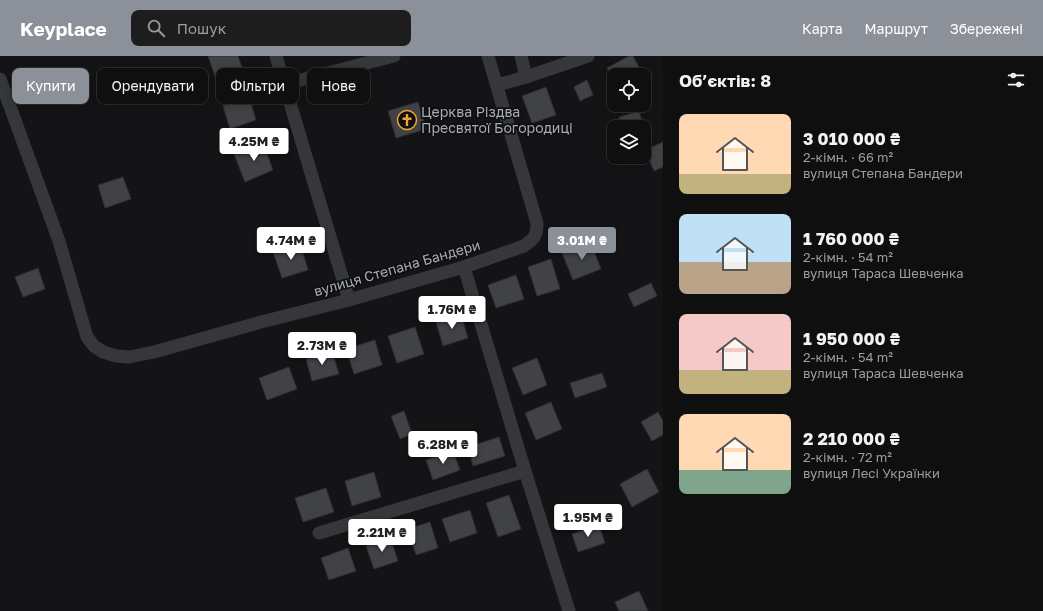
<!DOCTYPE html>
<html lang="uk">
<head>
<meta charset="utf-8">
<style>
	body { margin:0; font-family:"Golos Text",sans-serif; background:#1d1d1e; color:#f1f3f6; height:100vh; display:flex; flex-direction:column; font-size:15px; white-space:nowrap }
	* { box-sizing:border-box; margin:0 }
	p { font-size:13px; color:#9b9c9f }
	.icon { flex:none; width:22px; height:22px; fill:none; stroke:currentColor; stroke-width:2; stroke-linecap:round; stroke-linejoin:round }
	.map { position:relative; flex:1; overflow:hidden }
	.panel { display:flex; flex-direction:column; background:#0f0f10; width:380px }
	.panel>* { flex:none }
	.banner { position:absolute; left:12px; top:12px; width:380px; height:36px; display:flex; gap:8px }
	.controls { position:absolute; left:607px; top:12px; display:grid; gap:8px }
	.controls a { display:grid; place-items:center; width:44px; height:44px; border-radius:8px; background:#0f0f10; box-shadow:0 2px 10px #0003,0 0 0 1px #2f2f30; font-size:20px }
	.price { position:absolute; translate:-50% -34px; padding:0 9px; border-radius:4px; background:#fff; color:#222; font-size:13px; line-height:26px; filter:drop-shadow(0 1px 2px #0008) }
	.price::after { content:''; position:absolute; left:50%; top:24px; width:12px; height:9px; margin-left:-6px; background:inherit; clip-path:polygon(0 0,100% 0,50% 100%) }
	.price.current { background:#8c9099; color:#fff }
	ul { padding:0; list-style:none }
	li { display:flex; align-items:center; gap:12px; height:100px; padding:0 16px }
	li span { display:grid; place-items:center; flex:none; width:112px; height:80px; border-radius:8px; color:#555 }
	li>.icon { margin-inline-start:auto }
	span .icon { width:48px; height:48px; fill:#fffc; stroke-width:1 }
	li b { font-size:17px }
	h2 { display:flex; justify-content:space-between; align-items:center; height:48px; padding:0 16px; font-size:17px }
	.chip { padding:0 14px; border-radius:8px; background:#0f0f10; box-shadow:0 2px 10px #0003,0 0 0 1px #2f2f30; font-size:14px; line-height:36px }
	.chip.current { background:#8c9099; color:#fff }
	header { display:flex; align-items:center; gap:24px; box-sizing:border-box; height:56px; padding:0 20px; background:#8c9099; color:#fff }
	header strong { font-size:19px }
	nav { display:flex; gap:22px; margin-inline-start:auto; font-size:14px }
	.search { width:280px; height:36px; background:#1d1d1e; display:flex; align-items:center; gap:10px; box-sizing:border-box; padding:0 14px; border-radius:8px; color:#9b9c9f; font-size:15px }
	main { display:flex; flex:1; min-height:0 }
	.map>svg:first-child { display:block }
</style>
</head>
<body>
<header>
<strong>Keyplace</strong>
<div class="search"><svg class="icon" aria-label="search" viewBox="0 0 24 24"><circle cx="10" cy="10" r="6"/><path d="M15 15l6 6"/></svg>Пошук</div>
<nav><a>Карта</a><a>Маршрут</a><a>Збережені</a></nav>
</header>
<main>
<div class="map">
<svg width="663" height="555" viewBox="0 0 663 555">
	<rect width="100%" height="100%" fill="#141416"/>
	<!-- building -->
	<g fill="#404246" stroke="#2e2f32">
		<polygon points="208,0 238,0 243,15 216,23"/>
		<polygon points="629,0 633,0 643,19 614,19 614,25 607,12"/>
		<polygon points="587,24 593,39 580,45 574,31"/>
		<polygon points="546,31 556,59 532,67 522,40"/>
		<polygon points="249,41 256,64 230,73 223,50"/>
		<polygon points="418,46 426,73 396,82 388,55"/>
		<polygon points="639,55 645,75 644,76 644,71 622,71 619,61"/>
		<polygon points="663,86 663,111 654,115 645,94"/>
		<polygon points="263,87 273,114 245,126 234,98"/>
		<polygon points="123,121 131,143 105,152 98,129"/>
		<polygon points="590,185 601,213 573,224 562,197"/>
		<polygon points="300,187 308,214 282,222 273,196"/>
		<polygon points="551,203 560,233 537,240 528,211"/>
		<polygon points="38,212 45,233 23,241 15,221"/>
		<polygon points="516,219 524,243 496,252 488,229"/>
		<polygon points="651,227 657,240 634,251 628,238"/>
		<polygon points="461,258 468,282 443,290 436,266"/>
		<polygon points="415,271 424,298 397,307 388,280"/>
		<polygon points="375,284 382,309 354,318 346,293"/>
		<polygon points="332,295 339,318 312,325 306,303"/>
		<polygon points="537,302 547,329 523,339 512,312"/>
		<polygon points="289,311 297,333 267,344 259,322"/>
		<polygon points="602,317 607,331 575,342 570,327"/>
		<polygon points="551,346 562,373 536,384 525,357"/>
		<polygon points="404,355 412,378 400,383 391,360"/>
		<polygon points="658,356 663,365 663,379 652,385 641,366"/>
		<polygon points="499,381 505,400 473,410 468,391"/>
		<polygon points="453,395 460,414 433,424 426,404"/>
		<polygon points="647,413 659,436 632,451 620,428"/>
		<polygon points="374,416 381,441 352,450 345,425"/>
		<polygon points="326,432 334,456 303,466 295,442"/>
		<polygon points="509,439 521,473 498,481 486,447"/>
		<polygon points="470,454 477,477 450,486 442,463"/>
		<polygon points="430,466 438,492 416,499 408,473"/>
		<polygon points="599,469 605,487 578,496 572,478"/>
		<polygon points="390,481 398,505 374,513 366,490"/>
		<polygon points="348,492 356,515 329,524 321,502"/>
		<polygon points="639,535 648,555 619,555 615,546"/>
	</g>
	<g fill="none" stroke-linecap="round" stroke-linejoin="round">
		<!-- minor -->
		<g stroke="#35373b" stroke-width="13">
			<polyline points="276,0 349,244"/>
			<polyline points="521,0 526,21"/>
			<path d="M0 23 59 185 87 281 94 290 103 296 116 300 129 301 154 296 261 266 349 244 464 211 524 190C534 183 537 180 537 167L488 0"/>
			<polyline points="285,28 394,0"/>
			<polyline points="497,29 526,21 588,0"/>
			<polyline points="464,211 525,415 569,555"/>
			<polyline points="319,477 525,415"/>
		</g>
	</g>
	<!-- icons -->
	<defs>
		<g id="church-ring" transform="scale(1)"><circle r="9.5" fill="#0f0f11" stroke="#f0a332" stroke-width="1.5"/><path d="M-1.2-6h2.4v3.5h3.3v2.4h-3.3V6h-2.4V-.1h-3.3v-2.4h3.3Z" fill="#f0a332"/></g>
	</defs>
	<g fill-rule="evenodd">
		<use href="#church-ring" x="407" y="64"/>
	</g>
	<g text-anchor="middle" stroke-width="3.5" stroke-linejoin="round" paint-order="stroke">
		<!-- poi labels -->
		<g font-size="14" fill="#a6acb6" stroke="#0f0f11" text-anchor="start">
			<text x="421" y="61">Церква Різдва<tspan x="421" dy="16">Пресвятої Богородиці</tspan></text>
		</g>
		<!-- street labels -->
		<g font-size="14" fill="#a6acb6" stroke="#0f0f11">
			<text transform="translate(397 212) rotate(-16)" y="5">вулиця Степана Бандери</text>
		</g>
	</g>
</svg>
<div class="controls">
<a><svg class="icon" aria-label="locate" viewBox="0 0 24 24"><circle cx="12" cy="12" r="6"/><path d="M12 2v4M12 18v4M2 12h4M18 12h4"/></svg></a>
<a><svg class="icon" aria-label="layers" viewBox="0 0 24 24"><path d="M12 4l9 5-9 5-9-5zM3 14l9 5 9-5"/></svg></a>
</div>
<b class="price" style="left:254px;top:106px">4.25M ₴</b>
<b class="price" style="left:291px;top:205px">4.74M ₴</b>
<b class="price current" style="left:582px;top:205px">3.01M ₴</b>
<b class="price" style="left:452px;top:274px">1.76M ₴</b>
<b class="price" style="left:322px;top:310px">2.73M ₴</b>
<b class="price" style="left:443px;top:409px">6.28M ₴</b>
<b class="price" style="left:588px;top:482px">1.95M ₴</b>
<b class="price" style="left:382px;top:497px">2.21M ₴</b>
<div class="banner">
<a class="chip current">Купити</a>
<a class="chip">Орендувати</a>
<a class="chip">Фільтри</a>
<a class="chip">Нове</a>
</div>
</div>
<section class="panel">
<h2>Об’єктів: 8<svg class="icon" aria-label="filters" viewBox="0 0 24 24"><path d="M4 7h16M4 17h16"/><circle cx="9" cy="7" r="2"/><circle cx="15" cy="17" r="2"/></svg></h2>
<ul>
<li><span style="background:linear-gradient(#ffd9b3 75%,#c2b280 0)"><svg class="icon" aria-label="home" viewBox="0 0 24 24"><path d="M3 11l9-7 9 7M6 9v11h12V9"/></svg></span><div><b>3 010 000 ₴</b><p>2-кімн. · 66 m²</p><p>вулиця Степана Бандери</p></div></li>
<li><span style="background:linear-gradient(#bfe0f5 60%,#b9a48a 0)"><svg class="icon" aria-label="home" viewBox="0 0 24 24"><path d="M3 11l9-7 9 7M6 9v11h12V9"/></svg></span><div><b>1 760 000 ₴</b><p>2-кімн. · 54 m²</p><p>вулиця Тараса Шевченка</p></div></li>
<li><span style="background:linear-gradient(#f6c9c9 70%,#c2b280 0)"><svg class="icon" aria-label="home" viewBox="0 0 24 24"><path d="M3 11l9-7 9 7M6 9v11h12V9"/></svg></span><div><b>1 950 000 ₴</b><p>2-кімн. · 54 m²</p><p>вулиця Тараса Шевченка</p></div></li>
<li><span style="background:linear-gradient(#ffd9b3 70%,#7fa58c 0)"><svg class="icon" aria-label="home" viewBox="0 0 24 24"><path d="M3 11l9-7 9 7M6 9v11h12V9"/></svg></span><div><b>2 210 000 ₴</b><p>2-кімн. · 72 m²</p><p>вулиця Лесі Українки</p></div></li>
</ul>
</section>
</main>
</body>
</html>
